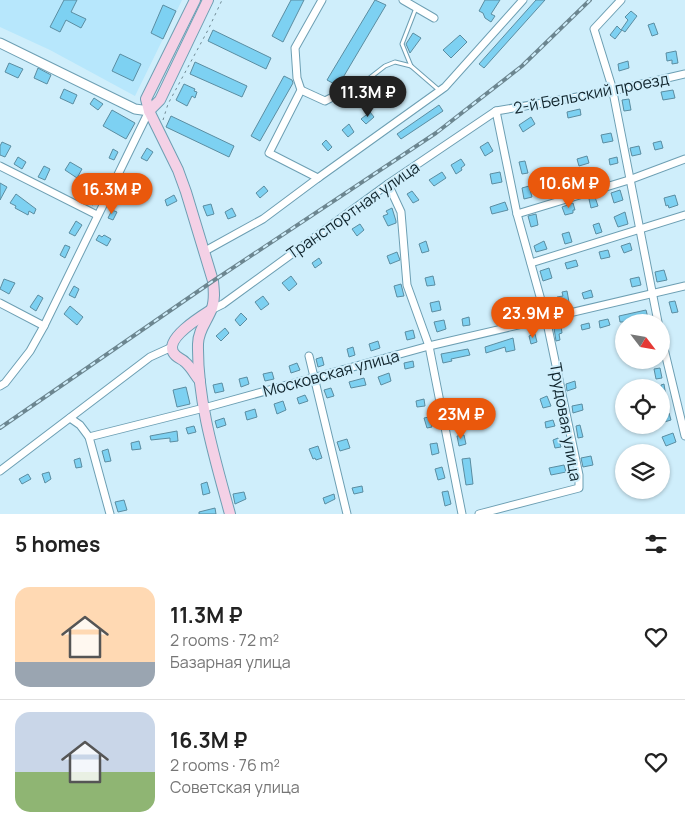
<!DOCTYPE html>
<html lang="en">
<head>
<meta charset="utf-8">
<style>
	body { margin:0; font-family:Manrope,sans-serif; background:#f6f6f6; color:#222; height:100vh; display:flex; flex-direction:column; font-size:19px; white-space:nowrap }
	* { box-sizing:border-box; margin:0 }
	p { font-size:16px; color:#767676 }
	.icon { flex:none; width:28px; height:28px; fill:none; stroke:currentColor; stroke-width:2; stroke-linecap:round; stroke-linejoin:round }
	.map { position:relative; height:514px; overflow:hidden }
	.side { display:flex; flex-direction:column; background:#fff; flex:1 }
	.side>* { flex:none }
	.needle { width:32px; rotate:121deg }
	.buttons { position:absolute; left:615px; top:314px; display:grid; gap:10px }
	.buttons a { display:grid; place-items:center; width:55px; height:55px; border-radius:50%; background:#fff; box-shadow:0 1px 4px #0004; font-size:25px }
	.price { position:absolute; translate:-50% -42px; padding:0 11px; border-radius:18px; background:#ea580c; color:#fff; font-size:16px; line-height:32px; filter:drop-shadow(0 1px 2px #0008) }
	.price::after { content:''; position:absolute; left:50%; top:30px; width:15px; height:11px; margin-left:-8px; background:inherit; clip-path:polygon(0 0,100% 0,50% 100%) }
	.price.active { background:#222; color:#fff }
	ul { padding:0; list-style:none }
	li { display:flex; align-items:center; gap:15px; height:125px; padding:0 15px }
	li+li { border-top:1px solid #e0e0e0 }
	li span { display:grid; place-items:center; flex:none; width:140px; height:100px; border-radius:15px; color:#555 }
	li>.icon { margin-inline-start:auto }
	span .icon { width:60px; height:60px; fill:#fffc; stroke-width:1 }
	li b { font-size:21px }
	h2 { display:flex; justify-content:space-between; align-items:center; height:60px; padding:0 15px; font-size:21px }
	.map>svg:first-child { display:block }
</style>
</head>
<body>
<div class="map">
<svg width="685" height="514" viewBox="0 0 685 514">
	<rect width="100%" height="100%" fill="#cfeefb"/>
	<!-- built -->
	<polygon fill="#b7e7fc" points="0,0 182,0 135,96 50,50 0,27"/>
	<!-- building -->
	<g fill="#7dd1f2" stroke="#5b8da1">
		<polygon points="64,0 77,0 71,12 86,19 81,28 66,20 60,32 50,27"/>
		<polygon points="291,0 304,0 283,42 272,36"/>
		<polygon points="375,0 386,5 338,86 327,80"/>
		<polygon points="485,0 500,0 491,14 495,16 491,22 485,18 483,13 479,11"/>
		<polygon points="536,0 545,0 484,68 479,64"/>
		<polygon points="163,5 176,11 163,39 151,33"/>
		<polygon points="631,11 637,16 625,32 622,30 615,39 610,35 617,26 621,30 628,20 625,17"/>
		<polygon points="654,23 658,34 652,36 648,25"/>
		<polygon points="213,30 271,58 266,69 208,41"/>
		<polygon points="413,33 421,38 410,53 406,44"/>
		<polygon points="460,35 467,42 451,58 443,50"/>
		<polygon points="676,51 678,63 672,64 672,60 667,61 666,53"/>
		<polygon points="120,54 141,64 133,81 112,71"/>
		<polygon points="628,61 629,68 619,71 618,64"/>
		<polygon points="195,62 247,86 242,97 190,74"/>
		<polygon points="9,63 23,69 18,78 5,72"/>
		<polygon points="38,68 51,75 47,84 34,78"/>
		<polygon points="284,76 292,80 293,83 260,141 251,136"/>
		<polygon points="184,84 195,89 194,91 197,92 195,98 192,96 187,106 176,100"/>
		<polygon points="64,89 77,95 73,104 60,98"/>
		<polygon points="673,90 675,98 663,100 661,92"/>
		<polygon points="392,94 397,100 390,107 384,101"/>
		<polygon points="94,98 103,104 98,110 90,104"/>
		<polygon points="629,99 631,110 624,111 622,100"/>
		<polygon points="439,105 443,111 401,139 397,134"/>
		<polygon points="580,109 581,115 568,118 567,112"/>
		<polygon points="112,110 135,123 126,139 103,126"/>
		<polygon points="370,112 374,117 366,124 361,119"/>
		<polygon points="171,116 234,146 229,157 166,127"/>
		<polygon points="531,117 535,124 523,132 519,125"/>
		<polygon points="349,124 354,132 348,137 342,130"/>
		<polygon points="611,133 613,141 603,143 601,135"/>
		<polygon points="326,140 332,147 328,151 322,144"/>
		<polygon points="661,141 663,148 655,150 653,143"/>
		<polygon points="2,142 11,146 5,157 0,155 0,146"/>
		<polygon points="488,142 493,151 485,156 480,147"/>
		<polygon points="639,146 641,154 632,156 630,148"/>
		<polygon points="147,148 153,152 147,161 141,158"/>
		<polygon points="113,149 118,152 114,160 109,158"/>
		<polygon points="587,156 589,163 579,166 577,159"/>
		<polygon points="18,157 26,162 22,169 14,164"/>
		<polygon points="617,157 618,163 610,165 609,159"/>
		<polygon points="461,159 465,165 461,168 462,170 456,174 451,165"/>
		<polygon points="525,161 528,173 522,174 519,162"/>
		<polygon points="70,162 82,169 77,178 65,170"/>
		<polygon points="44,166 50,169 45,180 38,177"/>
		<polygon points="442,172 446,178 434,186 429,180"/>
		<polygon points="500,172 502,182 492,184 490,174"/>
		<polygon points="0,183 7,187 0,200"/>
		<polygon points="264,186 268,191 260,198 256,193"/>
		<polygon points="529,186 532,197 524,199 522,188"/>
		<polygon points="123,187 129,190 124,202 117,198"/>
		<polygon points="620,190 623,200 614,203 611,193"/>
		<polygon points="412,191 419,200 413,203 407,194"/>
		<polygon points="16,194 36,209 34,214 29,211 28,215 15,208 16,206 10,203"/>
		<polygon points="91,194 97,197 93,205 87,203"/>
		<polygon points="174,195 177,201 167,206 165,200"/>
		<polygon points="675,195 678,205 669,208 668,205 666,206 664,198"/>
		<polygon points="595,197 598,206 591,208 589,199"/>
		<polygon points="505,202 508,210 492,214 490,207"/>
		<polygon points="573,203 575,210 573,210 573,213 565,215 562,207"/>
		<polygon points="211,204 214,214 207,216 203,206"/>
		<polygon points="232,208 236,216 228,219 225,212"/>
		<polygon points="392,208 396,221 396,223 388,226 383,216 388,214 386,211"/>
		<polygon points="112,210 117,212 113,220 108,218"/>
		<polygon points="625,212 628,224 618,227 614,217"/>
		<polygon points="536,214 538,225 531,227 528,216"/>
		<polygon points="76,221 82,225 75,236 69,233"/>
		<polygon points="599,223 602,232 596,234 593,225"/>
		<polygon points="360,224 364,230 357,236 352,229"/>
		<polygon points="569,232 572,242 565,244 562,234"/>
		<polygon points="99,235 102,237 104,235 111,239 107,246 96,240"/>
		<polygon points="426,241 429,251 422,253 419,244"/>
		<polygon points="544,241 547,249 536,252 534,246"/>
		<polygon points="630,243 632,250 624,253 621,246"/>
		<polygon points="65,245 70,247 65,258 60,255"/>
		<polygon points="608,250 610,257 601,259 599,252"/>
		<polygon points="397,252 400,260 390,264 387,256"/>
		<polygon points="319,258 322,263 315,268 312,263"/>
		<polygon points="576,260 578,266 567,269 565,263"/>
		<polygon points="549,268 552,278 543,281 540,271"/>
		<polygon points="664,270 667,280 657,282 655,272"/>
		<polygon points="291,276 297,284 289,291 282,283"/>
		<polygon points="433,276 435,285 427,286 425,278"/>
		<polygon points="639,277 641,285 632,287 630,279"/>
		<polygon points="4,279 15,283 9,294 0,289"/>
		<polygon points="401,284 404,296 397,297 394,286"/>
		<polygon points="74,286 79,289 75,298 69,295"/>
		<polygon points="591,290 593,297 584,299 582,293"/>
		<polygon points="567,291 569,302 559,305 557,297 563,296 562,292"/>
		<polygon points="38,295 43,298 36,311 30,307"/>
		<polygon points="263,296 269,304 261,310 255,302"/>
		<polygon points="527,300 529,311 523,313 521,301"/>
		<polygon points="439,301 441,310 432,312 430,303"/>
		<polygon points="675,301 678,312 672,313 669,302"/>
		<polygon points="70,306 83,317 77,325 64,314"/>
		<polygon points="510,306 512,314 501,317 499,308"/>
		<polygon points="646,310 648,318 632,322 620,322 619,316"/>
		<polygon points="241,313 247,319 240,326 235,320"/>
		<polygon points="469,317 470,325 463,326 462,319"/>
		<polygon points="608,319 610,325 600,328 599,321"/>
		<polygon points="444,320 446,329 437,332 434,322"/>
		<polygon points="589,323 590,328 582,330 581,325"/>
		<polygon points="561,326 562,333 559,334 560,340 556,341 554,328"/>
		<polygon points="225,328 229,333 221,341 216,336"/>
		<polygon points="413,330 415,338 407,340 405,332"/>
		<polygon points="535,334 537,342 531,344 529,336"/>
		<polygon points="513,338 515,350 506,352 505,347 486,353 485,347"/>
		<polygon points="378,341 380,348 371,351 369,344"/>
		<polygon points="353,347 355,355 349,357 347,349"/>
		<polygon points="468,349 470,355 451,359 452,361 443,363 441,354"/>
		<polygon points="322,357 324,365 318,367 316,359"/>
		<polygon points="413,361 414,367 405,369 404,363"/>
		<polygon points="297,363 300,370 291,373 289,366"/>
		<polygon points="660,368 662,378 656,379 654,369"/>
		<polygon points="272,372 274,379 265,381 263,374"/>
		<polygon points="389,373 391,381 381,385 378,377"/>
		<polygon points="247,377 249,384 241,387 239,379"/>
		<polygon points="364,378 366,385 351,388 349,382"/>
		<polygon points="575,381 576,388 567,391 566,384"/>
		<polygon points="222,383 224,391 215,393 213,385"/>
		<polygon points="664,384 667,403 661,404 661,385"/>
		<polygon points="186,387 190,404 177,407 173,390"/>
		<polygon points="331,388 334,396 327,398 324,390"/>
		<polygon points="305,395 308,401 299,404 297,398"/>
		<polygon points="547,396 551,406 543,408 540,399"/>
		<polygon points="424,399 425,406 417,407 416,401"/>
		<polygon points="283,401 286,410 277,414 274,404"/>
		<polygon points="461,404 463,412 454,414 452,407"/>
		<polygon points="582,404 583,410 573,413 572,406"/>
		<polygon points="255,409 257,417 247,420 245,412"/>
		<polygon points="669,413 671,420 661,423 661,415"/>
		<polygon points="429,417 432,427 427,428 424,418"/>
		<polygon points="224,418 226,425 217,428 215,421"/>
		<polygon points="553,420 555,426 546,428 545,422"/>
		<polygon points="580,425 583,437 578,438 576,426"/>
		<polygon points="194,426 196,432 188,434 186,428"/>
		<polygon points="177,431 178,441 170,442 170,438 151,440 150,436"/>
		<polygon points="673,433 676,442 666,446 662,437"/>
		<polygon points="464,435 466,444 459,446 457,436"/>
		<polygon points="558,438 561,447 555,448 553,440"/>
		<polygon points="347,439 350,448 340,451 337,442"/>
		<polygon points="139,441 141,449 132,450 131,443"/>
		<polygon points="437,443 439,453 432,455 430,444"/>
		<polygon points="318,446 322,458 316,460 315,458 313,459 309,449"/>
		<polygon points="108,449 111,461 105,462 102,451"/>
		<polygon points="591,456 593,465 583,467 581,458"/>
		<polygon points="80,458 82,467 76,468 74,460"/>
		<polygon points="470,458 473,484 466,485 462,459"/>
		<polygon points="564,465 566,472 551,475 549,468"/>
		<polygon points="442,467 445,478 438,480 435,469"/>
		<polygon points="49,472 51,479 45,483 42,474"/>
		<polygon points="28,474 31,479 22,484 19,479"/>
		<polygon points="207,482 210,493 203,495 201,484"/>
		<polygon points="362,486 363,492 354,494 352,488"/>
		<polygon points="448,491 451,504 445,506 442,492"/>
		<polygon points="244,492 246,499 235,504 233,494"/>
		<polygon points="334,494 335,499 325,504 323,498"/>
		<polygon points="124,500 127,510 118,512 115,502"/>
		<polygon points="215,508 216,514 199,514 199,512"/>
	</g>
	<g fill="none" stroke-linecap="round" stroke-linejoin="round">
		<!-- service casing -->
		<g stroke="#6d9fb3" stroke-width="5">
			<g id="service">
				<polyline points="416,8 402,44 411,66 440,91"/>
				<polyline points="345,91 358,87 385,66 395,62 411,66"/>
			</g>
		</g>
		<!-- minor casing -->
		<g stroke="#6d9fb3" stroke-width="9">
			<g id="minor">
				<polyline points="322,0 295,48 297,78 301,90 269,153 318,178 445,87 523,0"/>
				<polyline points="403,0 434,18"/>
				<polyline points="621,0 594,29 612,87 658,322"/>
				<polyline points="301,90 325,101 344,91"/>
				<polyline points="0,166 97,215"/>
				<polyline points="388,184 401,212 407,285 429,346 462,514"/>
				<polyline points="517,214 629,180 685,159"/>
				<polyline points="205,251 263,219 318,178"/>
				<polyline points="531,263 685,215"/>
				<polyline points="0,303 44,326"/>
				<polyline points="211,310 223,304 388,184 496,111 612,91 685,74"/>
				<polyline points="661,336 685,436"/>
				<polyline points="309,356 347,514"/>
				<polyline points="0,386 5,383 30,351 44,326 149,111"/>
				<polyline points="70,418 80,425 89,437 204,408 429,346 685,286"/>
				<polyline points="89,437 110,514"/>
				<polyline points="0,471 150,357 172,347"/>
				<polyline points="479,514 579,488 579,475 546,318 517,214 496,111"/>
			</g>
		</g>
		<!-- tertiary casing -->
		<g stroke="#6d9fb3" stroke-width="11">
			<polyline id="tertiary" points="0,43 135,109 149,111"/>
		</g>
		<!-- secondary casing -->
		<g stroke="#6d9fb3" stroke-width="12">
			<g id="secondary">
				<path d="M195 0 146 99 149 111 178 170 186 192 213 281C214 291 215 299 212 308 208 320 198 330 198 344 197 401 215 459 230 514"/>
				<polyline points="149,111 160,100 208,0"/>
				<path d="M200 381C195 375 191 367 185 362 181 358 176 358 173 352 166 338 200 317 211 310"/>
			</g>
		</g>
		<!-- path -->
		<polyline stroke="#6f8993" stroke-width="1" stroke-dasharray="2.5 4" stroke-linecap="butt" points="163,120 168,104 208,30 222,0"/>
		<!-- service -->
		<use href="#service" stroke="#fff" stroke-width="3"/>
		<!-- minor -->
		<use href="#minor" stroke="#fff" stroke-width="7"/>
		<!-- tertiary -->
		<use href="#tertiary" stroke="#fff" stroke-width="9"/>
		<!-- secondary -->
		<use href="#secondary" stroke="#f4d1e6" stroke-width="10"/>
		<!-- rail casing -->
		<g stroke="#6c8690" stroke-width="4">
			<polyline id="rail" points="0,428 213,281 436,133 522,66 590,0"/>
		</g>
		<!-- rail -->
		<use href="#rail" stroke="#cfeefb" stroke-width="2" stroke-dasharray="5.5" stroke-linecap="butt"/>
	</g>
	<g text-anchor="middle" stroke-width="4" stroke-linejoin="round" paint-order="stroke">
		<!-- street labels -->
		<g font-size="16" fill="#11252d" stroke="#cfeefb">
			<text transform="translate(591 93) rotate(-11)" y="6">2-й Бельский проезд</text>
			<text transform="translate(353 210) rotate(-35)" y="6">Транспортная улица</text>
			<text transform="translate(331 373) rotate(-15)" y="6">Московская улица</text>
			<text transform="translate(566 422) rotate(80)" y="6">Трудовая улица</text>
		</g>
	</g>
</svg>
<div class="buttons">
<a><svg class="needle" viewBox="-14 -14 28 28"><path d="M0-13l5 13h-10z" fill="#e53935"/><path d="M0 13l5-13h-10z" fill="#767676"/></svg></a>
<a><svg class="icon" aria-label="locate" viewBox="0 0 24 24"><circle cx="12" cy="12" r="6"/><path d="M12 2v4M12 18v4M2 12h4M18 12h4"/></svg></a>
<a><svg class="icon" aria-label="layers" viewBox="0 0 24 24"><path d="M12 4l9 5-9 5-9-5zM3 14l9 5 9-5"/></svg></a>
</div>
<b class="price active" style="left:368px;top:118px">11.3M ₽</b>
<b class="price" style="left:569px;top:209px">10.6M ₽</b>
<b class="price" style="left:112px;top:215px">16.3M ₽</b>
<b class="price" style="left:533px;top:339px">23.9M ₽</b>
<b class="price" style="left:461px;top:440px">23M ₽</b>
</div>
<section class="side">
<h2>5 homes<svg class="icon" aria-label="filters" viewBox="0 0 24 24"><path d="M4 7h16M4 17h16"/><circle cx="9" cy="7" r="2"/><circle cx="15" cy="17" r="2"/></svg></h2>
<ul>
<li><span style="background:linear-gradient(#ffd9b3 75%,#9aa5b1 0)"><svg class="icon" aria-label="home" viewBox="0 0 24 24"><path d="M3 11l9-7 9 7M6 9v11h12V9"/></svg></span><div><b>11.3M ₽</b><p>2 rooms · 72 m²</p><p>Базарная улица</p></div><svg class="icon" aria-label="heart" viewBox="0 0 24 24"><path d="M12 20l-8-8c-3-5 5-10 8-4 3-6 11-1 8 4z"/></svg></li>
<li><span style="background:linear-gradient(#c9d6e8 60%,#8fb573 0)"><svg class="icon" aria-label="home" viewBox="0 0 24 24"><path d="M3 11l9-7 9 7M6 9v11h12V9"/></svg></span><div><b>16.3M ₽</b><p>2 rooms · 76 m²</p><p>Советская улица</p></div><svg class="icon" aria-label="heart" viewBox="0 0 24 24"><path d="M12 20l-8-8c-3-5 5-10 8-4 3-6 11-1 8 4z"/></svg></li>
</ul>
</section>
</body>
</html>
